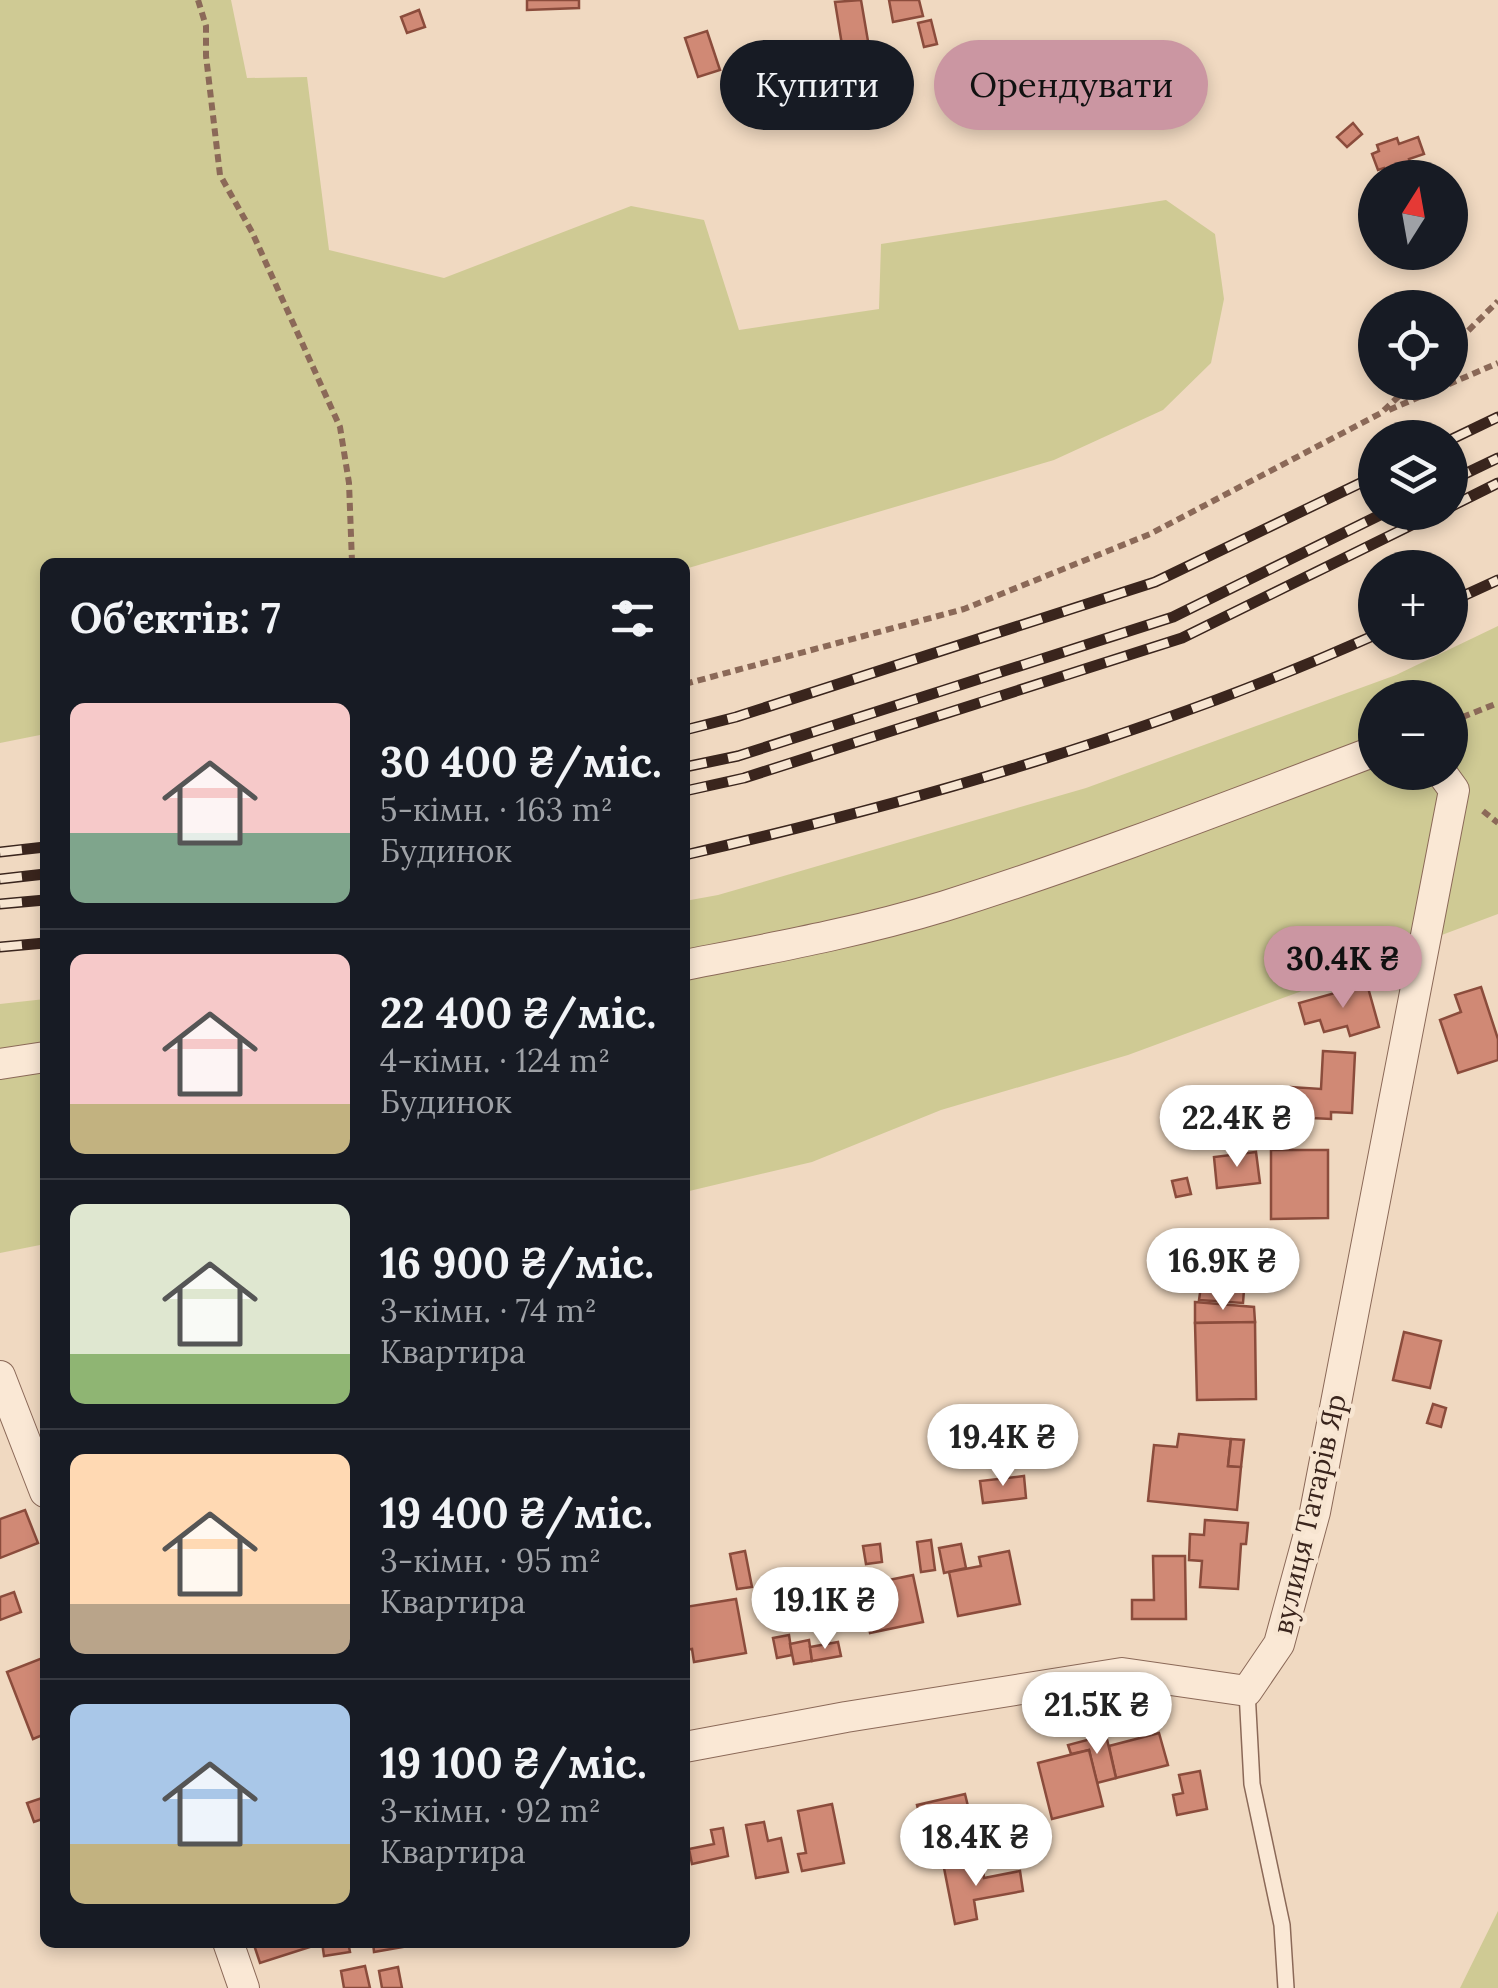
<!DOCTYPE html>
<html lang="uk">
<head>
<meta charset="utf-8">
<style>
	body { margin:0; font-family:Lora,serif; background:#242831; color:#f1f3f6; height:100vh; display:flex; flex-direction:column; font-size:38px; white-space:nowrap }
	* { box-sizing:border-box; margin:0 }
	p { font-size:32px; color:#9ea1a6 }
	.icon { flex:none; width:55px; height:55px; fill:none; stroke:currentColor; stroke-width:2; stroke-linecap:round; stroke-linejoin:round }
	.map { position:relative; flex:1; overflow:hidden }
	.panel { position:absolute; left:40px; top:558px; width:650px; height:1390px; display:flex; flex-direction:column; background:#171b24; border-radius:15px; box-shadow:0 5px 15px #0003 }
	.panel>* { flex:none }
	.guide { position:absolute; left:720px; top:40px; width:628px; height:90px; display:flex; gap:20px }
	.needle { width:65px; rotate:11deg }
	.tools { position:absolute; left:1358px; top:160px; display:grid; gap:20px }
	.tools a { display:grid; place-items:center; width:110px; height:110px; border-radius:50%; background:#171b24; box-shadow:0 5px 15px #0003; font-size:50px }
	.price { position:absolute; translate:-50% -85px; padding:0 22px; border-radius:35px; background:#fff; color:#222; font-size:32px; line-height:65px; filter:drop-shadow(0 2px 5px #0008) }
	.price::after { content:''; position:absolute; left:50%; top:60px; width:30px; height:22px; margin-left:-15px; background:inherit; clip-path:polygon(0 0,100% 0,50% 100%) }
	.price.selected { background:#cb96a2; color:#111 }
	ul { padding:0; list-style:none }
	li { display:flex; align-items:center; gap:30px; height:250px; padding:0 30px }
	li+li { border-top:2px solid #363941 }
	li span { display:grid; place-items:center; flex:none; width:280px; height:200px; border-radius:15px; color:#555 }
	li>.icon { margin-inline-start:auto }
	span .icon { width:120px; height:120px; fill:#fffc; stroke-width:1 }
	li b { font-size:42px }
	h2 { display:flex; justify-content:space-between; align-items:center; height:120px; padding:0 30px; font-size:42px }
	.chip { padding:0 35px; border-radius:45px; background:#171b24; box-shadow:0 5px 15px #0003; font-size:35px; line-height:90px }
	.chip.selected { background:#cb96a2; color:#111 }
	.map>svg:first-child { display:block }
</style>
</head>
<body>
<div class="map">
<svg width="1498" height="1988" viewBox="0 0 1498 1988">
	<rect width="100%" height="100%" fill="#f0d9c1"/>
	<!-- green -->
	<g fill="#cfca94" fill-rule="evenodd">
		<polygon points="0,0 231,0 247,78 307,77 329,250 444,278 631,206 704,220 739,330 879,309 881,244 1166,200 1215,234 1224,299 1211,363 1163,410 1054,460 685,569 685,562 45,562 45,734 0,743"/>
		<path d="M1498 626V914L1439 936 1413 950 1128 1055 941 1110 812 1162 685 1192V901L718 895 1086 788 1396 675ZM1375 698H1450V772H1375Z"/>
		<polygon points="45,999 45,1244 0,1253 0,1004"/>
		<polygon points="1498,1911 1498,1988 1460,1988 1461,1986"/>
	</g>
	<!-- building -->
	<g fill="#d08975" stroke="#8b4c3c" stroke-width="2.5">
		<polygon points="527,0 579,0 579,8 527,10"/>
		<polygon points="861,0 869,47 843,51 835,2"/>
		<polygon points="889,0 919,0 923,16 893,22"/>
		<polygon points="419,10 425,27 407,33 401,17"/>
		<polygon points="931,20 937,44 924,47 918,23"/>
		<polygon points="707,31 720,70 698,77 685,38"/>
		<polygon points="1353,123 1362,134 1347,147 1337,137"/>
		<polygon points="1418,137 1424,154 1409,159 1415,178 1388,178 1384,168 1378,170 1372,154 1379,151 1377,145 1397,138 1399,144"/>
		<polygon points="1367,984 1379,1027 1350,1036 1347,1026 1324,1032 1320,1020 1305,1024 1299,1003"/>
		<polygon points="1481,987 1498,1039 1498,1060 1458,1073 1440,1020 1461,1012 1455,995"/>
		<polygon points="1323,1051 1355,1053 1352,1113 1331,1112 1331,1119 1290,1117 1291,1087 1321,1089"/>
		<polygon points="1271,1150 1328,1150 1328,1218 1271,1219"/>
		<polygon points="1256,1152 1260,1183 1217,1188 1214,1157"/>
		<polygon points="1187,1178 1191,1194 1176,1197 1172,1181"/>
		<polygon points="1235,1254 1266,1259 1262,1279 1231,1274"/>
		<polygon points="1201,1286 1244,1290 1243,1303 1199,1300"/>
		<polygon points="1195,1302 1254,1307 1255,1322 1195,1323"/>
		<polygon points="1255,1322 1256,1399 1197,1400 1195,1323"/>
		<polygon points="1404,1332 1441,1341 1430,1388 1393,1380"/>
		<polygon points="1433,1404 1446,1408 1441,1427 1427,1423"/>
		<polygon points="1179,1434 1231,1439 1228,1466 1241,1467 1237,1510 1148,1501 1154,1445 1177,1447"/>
		<polygon points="1231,1439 1244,1440 1241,1467 1228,1466"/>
		<polygon points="1024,1476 1026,1498 983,1503 980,1481"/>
		<polygon points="25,1510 38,1543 0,1558 0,1519"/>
		<polygon points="1205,1520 1248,1523 1246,1544 1241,1544 1238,1589 1200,1587 1202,1561 1189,1560 1190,1534 1204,1535"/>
		<polygon points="931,1540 935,1570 921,1572 917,1542"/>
		<polygon points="880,1544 882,1562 866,1564 863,1546"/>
		<polygon points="961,1544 966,1568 944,1573 939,1548"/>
		<polygon points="745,1551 752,1587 737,1589 730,1554"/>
		<polygon points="1009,1551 1020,1604 958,1616 949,1572 981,1566 979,1557"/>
		<polygon points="1153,1556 1185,1556 1186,1619 1132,1619 1132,1600 1154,1600"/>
		<polygon points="824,1572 827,1589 836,1588 842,1622 832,1624 833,1630 820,1632 819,1626 811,1628 811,1622 794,1626 792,1613 782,1615 779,1593 808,1588 805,1575"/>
		<polygon points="913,1575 923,1622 870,1633 867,1617 854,1620 846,1580 859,1578 860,1586"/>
		<polygon points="14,1592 21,1612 0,1620 0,1597"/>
		<polygon points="736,1599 746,1653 694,1662 692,1649 685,1650 685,1607"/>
		<polygon points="789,1635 792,1655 777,1658 773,1638"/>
		<polygon points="809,1640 812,1661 794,1664 790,1644"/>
		<polygon points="838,1642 841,1656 812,1661 810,1647"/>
		<polygon points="45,1657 45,1734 33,1739 7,1672"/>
		<polygon points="1159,1733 1168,1765 1116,1778 1109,1746"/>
		<polygon points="1106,1735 1116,1778 1097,1783 1089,1750 1071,1754 1068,1745"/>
		<polygon points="1089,1750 1103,1806 1052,1819 1038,1763"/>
		<polygon points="1200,1771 1207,1809 1177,1815 1173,1795 1183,1793 1179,1775"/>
		<polygon points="965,1794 976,1839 928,1850 917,1805"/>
		<polygon points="45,1797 45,1818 34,1822 27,1803"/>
		<polygon points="832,1804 844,1863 802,1871 798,1854 806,1853 798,1811"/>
		<polygon points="764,1822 768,1841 781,1838 788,1872 756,1878 746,1825"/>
		<polygon points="723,1828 728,1856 692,1864 689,1849 714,1844 711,1830"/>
		<polygon points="967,1864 968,1871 983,1869 984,1878 1020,1871 1023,1891 974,1900 977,1919 955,1924 944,1868"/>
		<polygon points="253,1942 319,1942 319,1944 260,1963"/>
		<polygon points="322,1942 348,1942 350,1952 324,1956"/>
		<polygon points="373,1942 431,1942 374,1952"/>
		<polygon points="365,1966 370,1988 344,1988 341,1971"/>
		<polygon points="398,1967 402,1988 382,1988 379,1971"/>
	</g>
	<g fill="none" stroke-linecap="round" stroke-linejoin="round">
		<!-- service casing -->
		<g stroke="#8b6958" stroke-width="18">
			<polyline id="service" points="1247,1691 1252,1784 1282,1925 1286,1988"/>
		</g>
		<!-- minor casing -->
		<g stroke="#8b6958" stroke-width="32">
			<g id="minor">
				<path d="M685 965C772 948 860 932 945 906 1091 860 1232 805 1375 751"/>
				<polyline points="0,1064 45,1057"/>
				<polyline points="0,1376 45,1492"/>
				<polyline points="685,1747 846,1717 1122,1673 1247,1691 1279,1644 1315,1512 1454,790 1441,772"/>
				<polyline points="228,1942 244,1988"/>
			</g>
		</g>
		<!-- path -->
		<g stroke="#8b6958" stroke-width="6" stroke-dasharray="8 5" stroke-linecap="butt">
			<polyline points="198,0 206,26 206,56 220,175 252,232 340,427 349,483 352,562"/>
			<polyline points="1450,349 1498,301"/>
			<polyline points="1389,410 1498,363"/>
			<polyline points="685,684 964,609 1150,534 1381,413 1414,382"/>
			<polyline points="1450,722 1498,703"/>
			<polyline points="1483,811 1498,823"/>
		</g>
		<!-- service -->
		<use href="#service" stroke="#fae8d5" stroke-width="15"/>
		<!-- minor -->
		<use href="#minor" stroke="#fae8d5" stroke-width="30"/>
		<!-- rail casing -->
		<g stroke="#3a251d" stroke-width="11">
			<g id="rail">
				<polyline points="1450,440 1498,417"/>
				<polyline points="1450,481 1498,458"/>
				<polyline points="1450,507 1498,483"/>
				<polyline points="1450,602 1498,580"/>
				<polyline points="685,730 736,717 1155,582 1375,476"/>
				<polyline points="685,767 738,756 1173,617 1386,512"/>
				<polyline points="685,791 744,778 1182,638 1438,512"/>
				<polyline points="0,852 45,847"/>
				<path d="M685 855C920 801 1155 733 1375 635"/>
				<polyline points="0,879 45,874"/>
				<polyline points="0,904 45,900"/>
				<polyline points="0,947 45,943"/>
			</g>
		</g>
		<!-- rail -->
		<use href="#rail" stroke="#f7e5d1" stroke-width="8" stroke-dasharray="22" stroke-linecap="butt"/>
	</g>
	<g text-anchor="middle" stroke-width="9" stroke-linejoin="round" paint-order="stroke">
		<!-- street labels -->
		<g font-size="28" fill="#3a251d" stroke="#f7e5d1">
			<text transform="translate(1309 1514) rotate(-77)" y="10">вулиця Татарів Яр</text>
		</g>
	</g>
</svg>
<div class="tools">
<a><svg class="needle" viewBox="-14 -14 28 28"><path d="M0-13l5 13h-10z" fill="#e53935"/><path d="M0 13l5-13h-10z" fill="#9ea1a6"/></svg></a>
<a><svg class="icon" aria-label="locate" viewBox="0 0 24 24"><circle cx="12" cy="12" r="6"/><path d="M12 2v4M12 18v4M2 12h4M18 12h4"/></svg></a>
<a><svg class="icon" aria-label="layers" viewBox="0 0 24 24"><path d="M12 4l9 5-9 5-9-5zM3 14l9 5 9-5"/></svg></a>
<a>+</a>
<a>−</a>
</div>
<b class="price selected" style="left:1343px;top:1011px">30.4K ₴</b>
<b class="price" style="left:1237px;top:1170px">22.4K ₴</b>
<b class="price" style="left:1223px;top:1313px">16.9K ₴</b>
<b class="price" style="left:1003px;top:1489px">19.4K ₴</b>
<b class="price" style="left:825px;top:1652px">19.1K ₴</b>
<b class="price" style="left:1097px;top:1757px">21.5K ₴</b>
<b class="price" style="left:976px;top:1889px">18.4K ₴</b>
<div class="guide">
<a class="chip">Купити</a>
<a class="chip selected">Орендувати</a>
</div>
<section class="panel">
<h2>Об’єктів: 7<svg class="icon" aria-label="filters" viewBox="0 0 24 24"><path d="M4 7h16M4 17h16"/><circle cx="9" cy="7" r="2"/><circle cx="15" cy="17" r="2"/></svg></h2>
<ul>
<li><span style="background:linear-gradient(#f6c9c9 65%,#7fa58c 0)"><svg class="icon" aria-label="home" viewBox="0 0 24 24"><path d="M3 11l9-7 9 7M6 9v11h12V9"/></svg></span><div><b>30 400 ₴/міс.</b><p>5-кімн. · 163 m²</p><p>Будинок</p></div></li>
<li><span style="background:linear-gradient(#f6c9c9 75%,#c2b280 0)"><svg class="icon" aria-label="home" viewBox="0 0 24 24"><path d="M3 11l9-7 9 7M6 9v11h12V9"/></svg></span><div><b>22 400 ₴/міс.</b><p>4-кімн. · 124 m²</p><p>Будинок</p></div></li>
<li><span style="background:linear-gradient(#dfe7d0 75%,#8fb573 0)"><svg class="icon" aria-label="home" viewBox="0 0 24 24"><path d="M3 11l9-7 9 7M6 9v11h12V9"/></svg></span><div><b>16 900 ₴/міс.</b><p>3-кімн. · 74 m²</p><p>Квартира</p></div></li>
<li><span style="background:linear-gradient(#ffd9b3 75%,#b9a48a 0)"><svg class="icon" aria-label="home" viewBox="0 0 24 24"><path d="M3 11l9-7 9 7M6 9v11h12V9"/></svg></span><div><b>19 400 ₴/міс.</b><p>3-кімн. · 95 m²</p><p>Квартира</p></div></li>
<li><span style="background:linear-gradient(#a9c7e8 70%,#c2b280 0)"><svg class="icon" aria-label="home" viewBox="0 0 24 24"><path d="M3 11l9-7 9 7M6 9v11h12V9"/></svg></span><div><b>19 100 ₴/міс.</b><p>3-кімн. · 92 m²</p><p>Квартира</p></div></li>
</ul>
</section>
</div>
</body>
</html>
